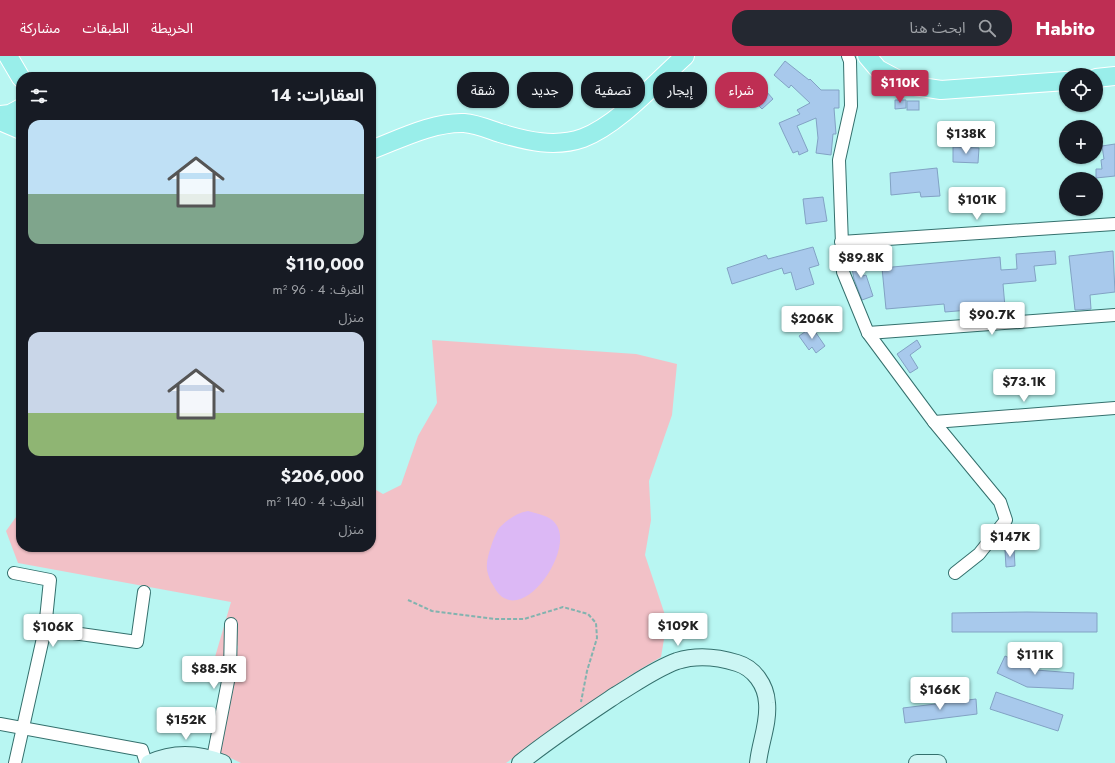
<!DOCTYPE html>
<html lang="ar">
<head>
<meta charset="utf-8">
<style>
	body { margin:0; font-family:Jost,"Noto Sans Arabic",sans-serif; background:#242831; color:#f1f3f6; direction:rtl; height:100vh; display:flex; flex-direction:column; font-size:15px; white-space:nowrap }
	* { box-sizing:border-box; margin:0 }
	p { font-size:13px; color:#9ea1a6 }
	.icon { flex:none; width:22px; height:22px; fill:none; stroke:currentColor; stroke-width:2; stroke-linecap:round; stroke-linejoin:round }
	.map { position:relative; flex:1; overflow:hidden; direction:ltr }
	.sheet { position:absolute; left:16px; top:16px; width:360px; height:480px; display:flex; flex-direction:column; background:#171b24; border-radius:16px; box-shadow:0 1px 3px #0004; direction:rtl }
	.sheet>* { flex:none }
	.hud { position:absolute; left:388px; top:16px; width:380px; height:36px; direction:rtl; display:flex; gap:8px }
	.fabs { position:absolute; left:1059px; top:12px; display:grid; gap:8px }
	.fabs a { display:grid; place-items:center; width:44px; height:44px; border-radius:50%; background:#171b24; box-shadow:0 1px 3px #0004; font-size:20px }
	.price { position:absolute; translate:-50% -34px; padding:0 9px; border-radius:4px; background:#fff; color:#222; font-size:13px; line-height:26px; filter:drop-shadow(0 1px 2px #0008) }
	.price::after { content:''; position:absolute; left:50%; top:24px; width:12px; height:9px; margin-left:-6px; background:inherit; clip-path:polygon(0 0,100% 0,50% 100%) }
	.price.selected { background:#be2e53; color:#fff }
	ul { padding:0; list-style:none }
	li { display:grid; align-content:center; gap:8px; height:212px; padding:0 12px }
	li span { display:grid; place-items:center; height:124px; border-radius:12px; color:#555 }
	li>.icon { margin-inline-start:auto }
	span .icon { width:72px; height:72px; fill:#fffc; stroke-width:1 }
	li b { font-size:17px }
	h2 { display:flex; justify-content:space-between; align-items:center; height:48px; padding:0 12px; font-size:17px }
	.tag { padding:0 14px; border-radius:16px; background:#171b24; box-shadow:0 1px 3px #0004; font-size:14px; line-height:36px }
	.tag.selected { background:#be2e53; color:#fff }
	header { display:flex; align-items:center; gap:24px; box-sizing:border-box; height:56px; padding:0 20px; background:#be2e53; color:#fff }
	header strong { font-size:19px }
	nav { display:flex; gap:22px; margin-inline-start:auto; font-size:14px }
	.search { width:280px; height:36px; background:#242831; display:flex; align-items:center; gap:10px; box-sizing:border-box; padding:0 14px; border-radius:16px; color:#9ea1a6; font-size:15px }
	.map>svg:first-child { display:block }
</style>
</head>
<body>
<header>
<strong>Habito</strong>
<div class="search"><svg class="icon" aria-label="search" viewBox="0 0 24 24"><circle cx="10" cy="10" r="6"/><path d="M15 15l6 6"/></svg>ابحث هنا</div>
<nav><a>الخريطة</a><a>الطبقات</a><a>مشاركة</a></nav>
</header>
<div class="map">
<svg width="1115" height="707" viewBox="0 0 1115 707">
	<rect width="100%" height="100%" fill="#b8f6f2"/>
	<!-- green -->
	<polygon fill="#f2c1c7" points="432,284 636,298 677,308 672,359 649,425 651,464 645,499 667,565 661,601 629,620 506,707 241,707 220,697 238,589 208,625 231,546 18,507 6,475 21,454 21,491 371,491 371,431 383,438 401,429 418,380 437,347"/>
	<!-- water -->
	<path fill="#dcb8f5" d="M528 455C537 458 549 459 555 467 575 489 532 558 504 542 498 539 495 532 491 526 489 522 486 513 487 508 487 501 495 476 500 471 508 463 517 457 528 455Z"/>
	<!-- building -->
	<g fill="#a8c9ec" stroke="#82a2c4">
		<polygon points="785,5 809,24 810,23 821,34 839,34 839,52 834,52 836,78 833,78 831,99 816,97 818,82 816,62 797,70 808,95 799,99 798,95 793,97 783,76 779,67 800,58 797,54 810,47 791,29 789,32 774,19"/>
		<polygon points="766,35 773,43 762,53 754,45"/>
		<polygon points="895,44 906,44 906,52 895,53"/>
		<rect x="907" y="45" width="12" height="9"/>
		<polygon points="1115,88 1115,120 1096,122 1096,113 1102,113 1101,104 1104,103 1102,90"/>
		<polygon points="953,91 979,92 978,107 953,106"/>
		<polygon points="937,112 940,140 921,141 920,136 891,139 890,117"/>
		<polygon points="823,141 827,165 806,168 803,143"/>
		<polygon points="813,191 819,209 809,212 814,228 796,234 791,216 784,218 782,212 732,228 727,212 766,199 768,203"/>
		<polygon points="1055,195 1056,208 1034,210 1036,225 1003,228 1005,251 945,256 944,248 886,253 882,212 1000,201 1001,214 1017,213 1016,198"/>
		<polygon points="1113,195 1115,236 1090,239 1091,253 1075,254 1069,200"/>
		<polygon points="859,200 863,220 866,219 873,240 862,244 854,223 850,202"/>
		<polygon points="812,271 825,290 816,297 812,291 809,294 799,280"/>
		<polygon points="917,284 921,291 910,299 918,312 910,317 897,298"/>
		<polygon points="1014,493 1015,510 1006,511 1005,494"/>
		<polygon points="1027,556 1097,557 1097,576 952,576 952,557"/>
		<polygon points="1005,600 1036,614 1074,617 1073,633 1027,631 997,617"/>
		<polygon points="996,636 1063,659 1058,675 990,653"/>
		<polygon points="976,643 977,658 905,667 903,652"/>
	</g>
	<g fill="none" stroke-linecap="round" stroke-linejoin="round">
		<!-- street casing -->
		<g stroke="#34706d" stroke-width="14">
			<g id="street">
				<polyline points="848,0 850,5 851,50 839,104 843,216 868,277 934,366 1000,446 1006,464 979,498 955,517"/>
				<polyline points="841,186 1115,168"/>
				<polyline points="868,277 1115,259"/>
				<polyline points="934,366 1115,352"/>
				<polyline points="14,517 50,524 45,573 15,707"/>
				<polyline points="45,573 137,586 144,536"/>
				<polyline points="0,668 142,694 146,707"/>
				<polyline points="213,702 230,615 231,568"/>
			</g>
		</g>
		<!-- secondary casing -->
		<g stroke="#34706d" stroke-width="18">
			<g id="secondary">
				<path d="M149 707C173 696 199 697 223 707"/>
				<path d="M520 707C551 682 583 661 616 639 636 627 655 613 677 605 696 599 718 601 737 607 754 612 766 629 767 647 769 667 760 687 758 707"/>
				<polyline points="917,707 938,707"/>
			</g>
		</g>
		<!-- primary casing -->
		<g stroke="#fff" stroke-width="20">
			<g id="primary">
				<polyline points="8,0 21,22"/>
				<polyline points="867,0 878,13 908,29 941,34 1066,25"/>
				<polyline points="1096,22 1115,20"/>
				<polyline points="0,59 10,58 21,52"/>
				<polyline points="0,65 21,74"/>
				<path d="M371 94C400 83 433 66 464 67 477 68 488 73 500 77 527 85 555 92 583 82 618 69 656 26 685 0"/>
			</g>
		</g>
		<!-- path -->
		<polyline stroke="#82b3af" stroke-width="2" stroke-dasharray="4 2" stroke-linecap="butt" points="408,544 432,555 495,563 524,563 563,551 588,558 596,567 597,582 587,615 581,646"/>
		<!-- street -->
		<use href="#street" stroke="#fff" stroke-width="12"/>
		<!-- secondary -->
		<use href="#secondary" stroke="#ccf6f4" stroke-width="16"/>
		<!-- primary -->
		<use href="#primary" stroke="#99eeea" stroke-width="18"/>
	</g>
</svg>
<div class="fabs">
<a><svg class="icon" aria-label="locate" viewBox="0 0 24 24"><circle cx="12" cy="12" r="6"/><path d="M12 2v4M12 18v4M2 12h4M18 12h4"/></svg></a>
<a>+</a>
<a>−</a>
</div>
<b class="price selected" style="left:900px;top:48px">$110K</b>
<b class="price" style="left:966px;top:99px">$138K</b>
<b class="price" style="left:977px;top:165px">$101K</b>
<b class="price" style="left:861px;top:223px">$89.8K</b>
<b class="price" style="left:992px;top:280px">$90.7K</b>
<b class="price" style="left:812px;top:284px">$206K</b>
<b class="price" style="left:1024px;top:347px">$73.1K</b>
<b class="price" style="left:1010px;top:502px">$147K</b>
<b class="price" style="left:678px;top:591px">$109K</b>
<b class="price" style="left:53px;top:592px">$106K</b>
<b class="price" style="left:1035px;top:620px">$111K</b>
<b class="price" style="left:214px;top:634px">$88.5K</b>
<b class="price" style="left:940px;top:655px">$166K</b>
<b class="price" style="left:186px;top:685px">$152K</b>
<div class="hud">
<a class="tag selected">شراء</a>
<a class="tag">إيجار</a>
<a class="tag">تصفية</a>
<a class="tag">جديد</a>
<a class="tag">شقة</a>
</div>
<section class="sheet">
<h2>العقارات: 14<svg class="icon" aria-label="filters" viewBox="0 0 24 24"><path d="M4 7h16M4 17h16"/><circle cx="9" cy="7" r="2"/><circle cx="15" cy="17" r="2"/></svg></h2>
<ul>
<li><span style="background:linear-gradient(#bfe0f5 60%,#7fa58c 0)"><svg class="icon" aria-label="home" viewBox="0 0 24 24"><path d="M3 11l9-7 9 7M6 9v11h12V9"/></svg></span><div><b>$110,000</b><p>الغرف: 4 · 96 m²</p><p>منزل</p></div></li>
<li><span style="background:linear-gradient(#c9d6e8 65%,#8fb573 0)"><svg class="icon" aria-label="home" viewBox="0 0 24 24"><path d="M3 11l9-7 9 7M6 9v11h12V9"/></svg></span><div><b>$206,000</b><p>الغرف: 4 · 140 m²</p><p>منزل</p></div></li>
</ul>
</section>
</div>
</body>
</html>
